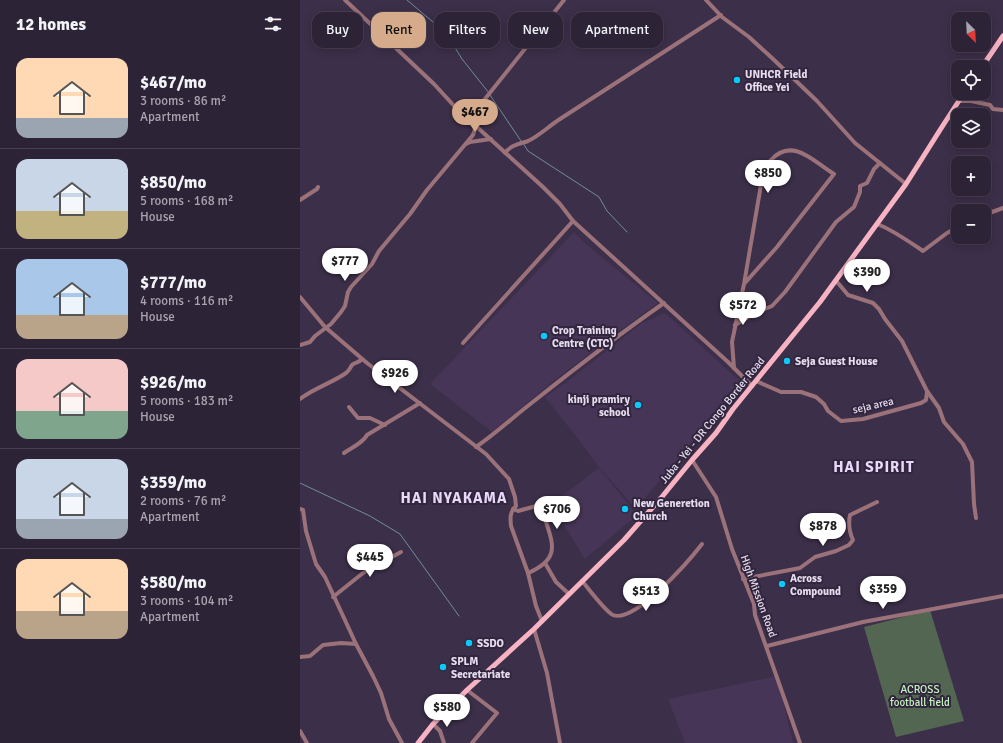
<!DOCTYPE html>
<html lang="en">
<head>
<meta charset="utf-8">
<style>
	body { margin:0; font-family:Signika,sans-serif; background:#392f42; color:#f1f3f6; height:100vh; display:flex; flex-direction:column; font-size:15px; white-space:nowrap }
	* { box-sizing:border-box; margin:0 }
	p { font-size:13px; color:#a7a4ad }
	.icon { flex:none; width:22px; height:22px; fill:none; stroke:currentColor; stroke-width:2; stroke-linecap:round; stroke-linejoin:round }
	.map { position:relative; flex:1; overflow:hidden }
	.panel { display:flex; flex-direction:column; background:#2d2337; width:300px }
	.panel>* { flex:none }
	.banner { position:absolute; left:12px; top:12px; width:380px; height:36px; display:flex; gap:8px }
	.needle { width:26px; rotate:156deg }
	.fabs { position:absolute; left:651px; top:12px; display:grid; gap:8px }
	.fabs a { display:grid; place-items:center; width:40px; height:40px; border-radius:8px; background:#2d2337; box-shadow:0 2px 10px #0003,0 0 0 1px #484052; font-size:20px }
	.price { position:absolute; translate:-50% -34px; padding:0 9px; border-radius:14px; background:#fff; color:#222; font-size:13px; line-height:26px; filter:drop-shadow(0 1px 2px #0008) }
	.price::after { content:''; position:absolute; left:50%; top:24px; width:12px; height:9px; margin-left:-6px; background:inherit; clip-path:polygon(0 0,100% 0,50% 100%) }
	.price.active { background:#d6ab8b; color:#111 }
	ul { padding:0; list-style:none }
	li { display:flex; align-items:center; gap:12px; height:100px; padding:0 16px }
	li+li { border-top:1px solid #484052 }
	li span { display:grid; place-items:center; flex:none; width:112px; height:80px; border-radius:12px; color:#555 }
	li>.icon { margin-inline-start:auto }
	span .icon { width:48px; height:48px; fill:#fffc; stroke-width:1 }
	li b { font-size:17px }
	h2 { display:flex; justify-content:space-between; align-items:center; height:48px; padding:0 16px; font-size:17px }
	.pill { padding:0 14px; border-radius:12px; background:#2d2337; box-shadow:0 2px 10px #0003,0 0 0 1px #484052; font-size:14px; line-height:36px }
	.pill.active { background:#d6ab8b; color:#111 }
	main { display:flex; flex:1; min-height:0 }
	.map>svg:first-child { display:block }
</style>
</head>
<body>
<main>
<section class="panel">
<h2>12 homes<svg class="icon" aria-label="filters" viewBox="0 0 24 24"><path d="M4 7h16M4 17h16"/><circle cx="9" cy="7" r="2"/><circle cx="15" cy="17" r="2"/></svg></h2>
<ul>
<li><span style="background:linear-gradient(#ffd9b3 75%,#9aa5b1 0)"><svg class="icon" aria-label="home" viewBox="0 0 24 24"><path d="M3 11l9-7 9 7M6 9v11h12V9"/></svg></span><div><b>$467/mo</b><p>3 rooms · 86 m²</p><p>Apartment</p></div></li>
<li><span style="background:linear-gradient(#c9d6e8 65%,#c2b280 0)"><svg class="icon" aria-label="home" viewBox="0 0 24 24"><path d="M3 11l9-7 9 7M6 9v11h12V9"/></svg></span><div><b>$850/mo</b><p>5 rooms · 168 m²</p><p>House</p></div></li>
<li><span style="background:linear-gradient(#a9c7e8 70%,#b9a48a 0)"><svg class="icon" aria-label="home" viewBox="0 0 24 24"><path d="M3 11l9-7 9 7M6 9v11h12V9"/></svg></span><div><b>$777/mo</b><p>4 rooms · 116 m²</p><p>House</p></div></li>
<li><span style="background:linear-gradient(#f6c9c9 65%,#7fa58c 0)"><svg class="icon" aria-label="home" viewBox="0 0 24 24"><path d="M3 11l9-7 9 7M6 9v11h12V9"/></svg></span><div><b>$926/mo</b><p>5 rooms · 183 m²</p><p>House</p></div></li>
<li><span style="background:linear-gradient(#c9d6e8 75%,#9aa5b1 0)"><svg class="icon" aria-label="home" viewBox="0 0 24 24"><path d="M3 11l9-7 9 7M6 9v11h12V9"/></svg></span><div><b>$359/mo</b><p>2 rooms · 76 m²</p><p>Apartment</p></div></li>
<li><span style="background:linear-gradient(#ffd9b3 65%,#b9a48a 0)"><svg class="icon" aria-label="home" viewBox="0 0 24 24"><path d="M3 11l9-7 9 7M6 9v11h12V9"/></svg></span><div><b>$580/mo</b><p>3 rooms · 104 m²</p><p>Apartment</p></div></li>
</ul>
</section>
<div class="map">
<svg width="703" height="743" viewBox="0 0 703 743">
	<rect width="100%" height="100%" fill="#3c2f49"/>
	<!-- built -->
	<g fill="#463556">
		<polygon points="274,232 287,245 358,303 303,343 255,380 192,432 130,384"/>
		<polygon points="365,313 443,384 378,458 336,509 298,466 279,440 245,397 268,381 342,323"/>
		<polygon points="299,468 337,515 285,559 251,504"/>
		<polygon points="477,676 493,743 385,743 368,699"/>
	</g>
	<!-- green -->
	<polygon fill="#536651" points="630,610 664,721 596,737 564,627"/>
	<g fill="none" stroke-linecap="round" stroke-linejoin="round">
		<!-- stream -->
		<g stroke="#728ba0" stroke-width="1">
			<polyline points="107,0 146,33 162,59 189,93"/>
			<polyline points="190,95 221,141"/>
			<polyline points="223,143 228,151 299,197 307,211 327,232"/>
			<polyline points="0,483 70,516 100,534 159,616"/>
		</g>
		<!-- minor -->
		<g stroke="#9c727a" stroke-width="4">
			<polyline points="45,0 134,84 156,108 243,187 260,204 273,221 428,362 452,386"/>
			<polyline points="406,0 422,17 449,37 472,58 517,101 555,143 606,184"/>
			<polyline points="659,101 671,101 690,105 693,109 703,110"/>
			<polyline points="169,119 264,0"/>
			<polyline points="166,144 170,142 191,139"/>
			<path d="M205 153C211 145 219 144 228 141 239 136 249 126 260 119L421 15"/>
			<polyline points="0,200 17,189 18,187"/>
			<polyline points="684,215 703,208"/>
			<path d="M577 224C593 230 608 241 623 251L647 233 658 227"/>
			<polyline points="535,281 538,283 548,295 573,303 579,309 585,319 602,341 627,391 639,408 644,422 663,444 672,462 674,504 676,518"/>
			<path d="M0 297 25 327 67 363 186 454 209 479 215 497 216 506C210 512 210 517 211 526L228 573 236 606 242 621"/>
			<polyline points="435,325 455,313 472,306 485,292 536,222 554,207 560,192 560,186 567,183 574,169 580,163"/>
			<polyline points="163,343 273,221"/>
			<polyline points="0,345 10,342 15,336 31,324 41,312 45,306 48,292 51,287 72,264 79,251 110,214 127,190 173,135 176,126"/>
			<path d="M434 368 432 342 444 284 463 173C466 169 468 163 471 160 493 136 515 163 534 174L477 247 444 284"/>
			<polyline points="456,381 481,392 501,392 516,397 524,404 528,411 541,421 563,419 621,403 626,400 627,392"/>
			<path d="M0 399C14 388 32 383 46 373 49 371 50 368 52 365 55 362 59 363 62 359"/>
			<polyline points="49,407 58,418 70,418 85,425"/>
			<path d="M176 447C195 434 211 419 229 405 273 370 318 335 364 303"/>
			<path d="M44 453C51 448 63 443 67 435L120 403"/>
			<polyline points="392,460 416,497 432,549 454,604 455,615 500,743"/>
			<polyline points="0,509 3,510 6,531 16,564 25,577 56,644 73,676 81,693 89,719 102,743"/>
			<path d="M213 509 218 511 240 505 242 506C247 536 268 556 228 573"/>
			<polyline points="245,563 256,582 269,594"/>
			<path d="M443 579 500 568 515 557 536 551 549 545 553 540C549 531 548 524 550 515L577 502"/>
			<path d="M282 581C289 589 305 611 313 615 334 624 389 561 402 544"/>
			<polyline points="33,597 63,573 101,552"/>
			<polyline points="234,629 247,673 260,743"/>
			<polyline points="467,646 563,622 703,596"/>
			<polyline points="0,657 10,656 23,645 41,643 56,644"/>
			<polyline points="167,690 197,713 172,743"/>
			<polyline points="133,724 140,731 144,743"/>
			<polyline points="0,731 7,743"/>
		</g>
		<!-- major -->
		<g stroke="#f7b3c1" stroke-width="5">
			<polyline points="682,67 703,36"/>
			<polyline points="118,743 133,724 167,690 234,629 324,540 361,498 392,460 416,433 433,409 520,302 606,184 640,130 664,93"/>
		</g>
	</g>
	<!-- markers -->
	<g fill="#0bcafa" stroke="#32253e" stroke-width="1.5">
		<circle cx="437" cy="80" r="4"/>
		<circle cx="244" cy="336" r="4"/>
		<circle cx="487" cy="361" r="4"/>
		<circle cx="338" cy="405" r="4"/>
		<circle cx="325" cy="509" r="4"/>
		<circle cx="482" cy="584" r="4"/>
		<circle cx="169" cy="643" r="4"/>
		<circle cx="143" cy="667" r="4"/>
	</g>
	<g text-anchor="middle" stroke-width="4" stroke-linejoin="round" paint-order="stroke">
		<!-- poi labels -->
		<g font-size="11" font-weight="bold" fill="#e5ddee" stroke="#32253e" text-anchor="start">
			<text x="445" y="78">UNHCR Field<tspan x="445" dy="13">Office Yei</tspan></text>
			<text x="252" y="334">Crop Training<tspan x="252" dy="13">Centre (CTC)</tspan></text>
			<text x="495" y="365">Seja Guest House</text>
			<text x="330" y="403" text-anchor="end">kinji pramiry<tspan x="330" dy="13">school</tspan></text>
			<text x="333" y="507">New Generetion<tspan x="333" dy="13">Church</tspan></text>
			<text x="490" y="582">Across<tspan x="490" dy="13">Compound</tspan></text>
			<text x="177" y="647">SSDO</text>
			<text x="151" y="665">SPLM<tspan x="151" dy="13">Secretariate</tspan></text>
		</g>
		<!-- street labels -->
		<g font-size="11" fill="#e5ddee" stroke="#32253e">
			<text transform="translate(573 405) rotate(-13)" y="4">seja area</text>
			<text transform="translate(412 420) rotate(-51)" y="4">Juba - Yei - DR Congo Border Road</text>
			<text transform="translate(459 596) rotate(70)" y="4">High Mission Road</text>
		</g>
		<!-- park labels -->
		<g font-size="11" fill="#c4f4bd" stroke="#32253e">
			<text x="620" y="693">ACROSS<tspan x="620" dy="13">football field</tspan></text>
		</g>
		<!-- district labels -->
		<g font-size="15" font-weight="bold" letter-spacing="1" fill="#e9d8fa" stroke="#32253e">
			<text x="574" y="472">HAI SPIRIT</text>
			<text x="154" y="503">HAI NYAKAMA</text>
		</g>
	</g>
</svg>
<div class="fabs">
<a><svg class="needle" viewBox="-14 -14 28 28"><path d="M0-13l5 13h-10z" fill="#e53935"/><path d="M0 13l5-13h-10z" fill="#a7a4ad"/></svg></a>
<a><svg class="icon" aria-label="locate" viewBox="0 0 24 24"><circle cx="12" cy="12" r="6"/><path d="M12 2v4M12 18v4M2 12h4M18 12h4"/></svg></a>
<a><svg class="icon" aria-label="layers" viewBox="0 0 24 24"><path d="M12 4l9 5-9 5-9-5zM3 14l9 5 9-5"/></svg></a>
<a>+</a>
<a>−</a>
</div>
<b class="price active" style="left:175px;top:133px">$467</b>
<b class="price" style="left:468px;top:194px">$850</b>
<b class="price" style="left:45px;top:282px">$777</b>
<b class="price" style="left:567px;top:293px">$390</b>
<b class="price" style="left:443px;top:326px">$572</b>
<b class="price" style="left:95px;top:394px">$926</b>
<b class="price" style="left:257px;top:530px">$706</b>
<b class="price" style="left:523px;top:547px">$878</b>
<b class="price" style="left:70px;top:578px">$445</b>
<b class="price" style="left:583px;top:610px">$359</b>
<b class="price" style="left:346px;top:612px">$513</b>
<b class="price" style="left:147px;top:728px">$580</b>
<div class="banner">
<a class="pill">Buy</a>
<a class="pill active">Rent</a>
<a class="pill">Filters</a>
<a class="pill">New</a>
<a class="pill">Apartment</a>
</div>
</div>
</main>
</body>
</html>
